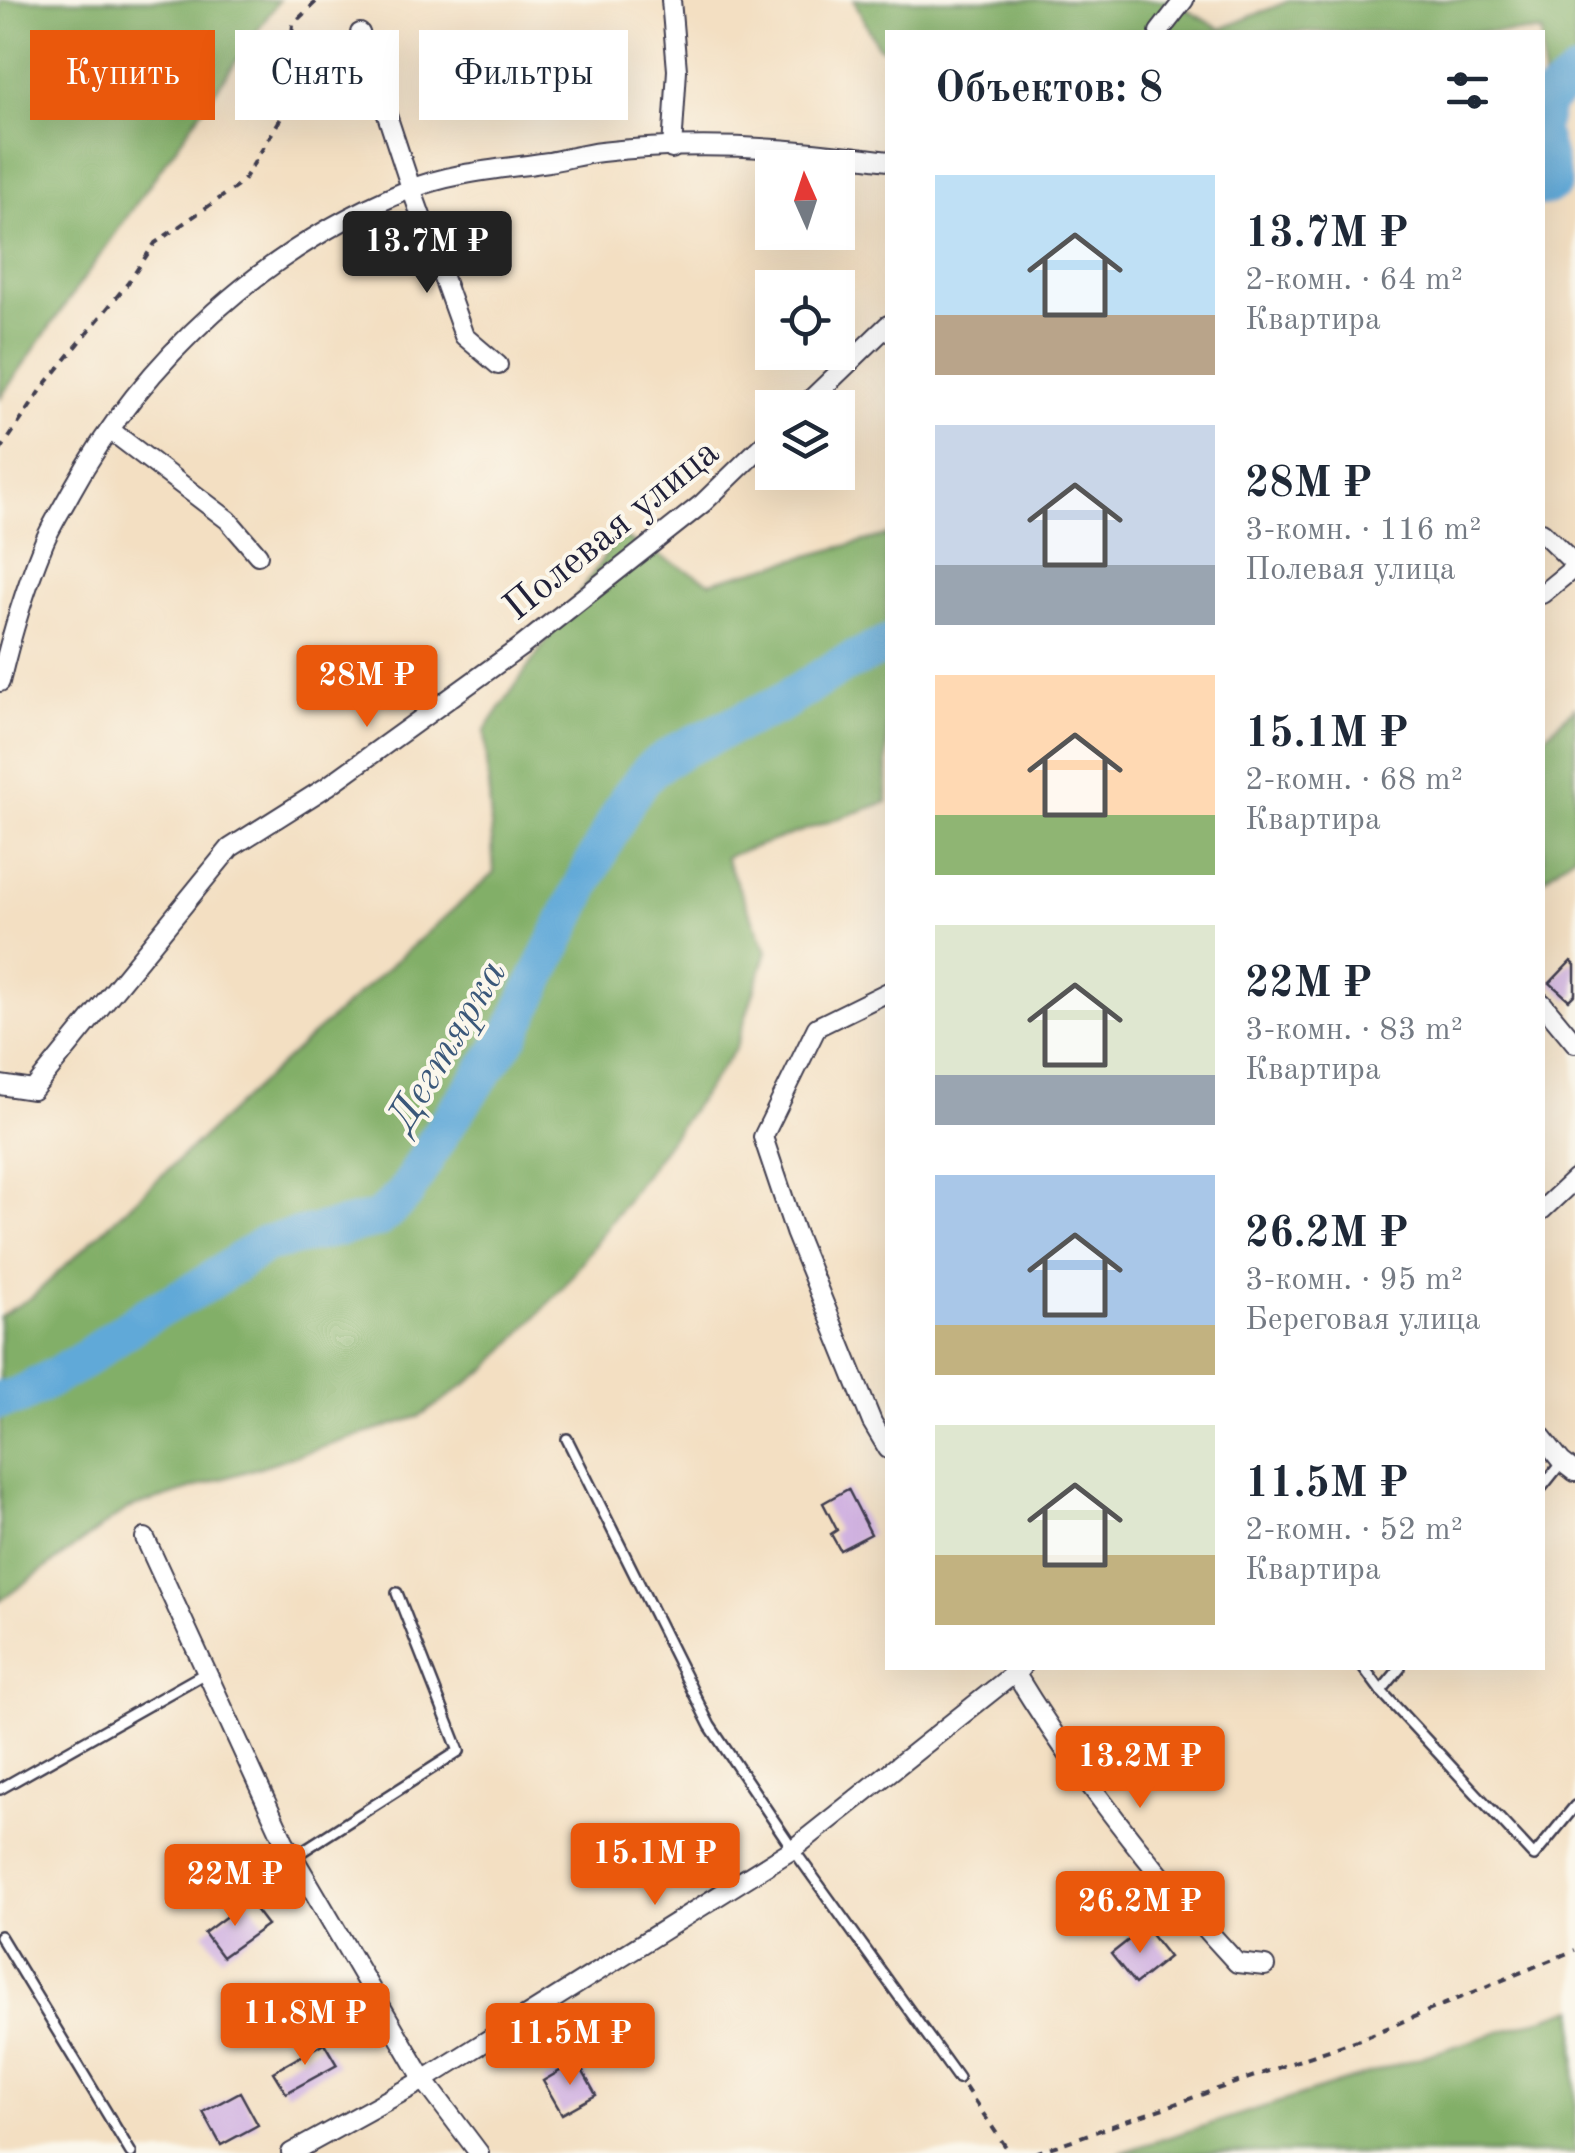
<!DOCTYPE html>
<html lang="ru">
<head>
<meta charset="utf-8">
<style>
	body { margin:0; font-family:"Old Standard TT",serif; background:#f6f6f7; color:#1f2937; height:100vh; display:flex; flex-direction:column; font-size:38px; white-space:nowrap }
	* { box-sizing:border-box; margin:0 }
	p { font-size:32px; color:#747a83 }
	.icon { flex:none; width:55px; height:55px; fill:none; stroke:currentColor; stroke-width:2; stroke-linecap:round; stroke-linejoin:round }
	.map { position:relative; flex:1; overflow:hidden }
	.drawer { position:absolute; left:885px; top:30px; width:660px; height:1640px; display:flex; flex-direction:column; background:#fff; border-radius:0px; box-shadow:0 10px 40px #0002 }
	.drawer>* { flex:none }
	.banner { position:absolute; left:30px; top:30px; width:705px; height:90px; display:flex; gap:20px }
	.needle { width:65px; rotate:357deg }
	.tools { position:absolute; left:755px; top:150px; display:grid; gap:20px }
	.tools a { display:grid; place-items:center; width:100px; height:100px; border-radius:0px; background:#fff; box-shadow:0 10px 40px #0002; font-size:50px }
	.price { position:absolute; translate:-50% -85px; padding:0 22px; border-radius:10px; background:#ea580c; color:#fff; font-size:32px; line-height:65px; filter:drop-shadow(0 2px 5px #0008) }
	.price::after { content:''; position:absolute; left:50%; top:60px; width:30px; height:22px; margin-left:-15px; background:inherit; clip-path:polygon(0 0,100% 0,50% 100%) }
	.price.active { background:#222; color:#fff }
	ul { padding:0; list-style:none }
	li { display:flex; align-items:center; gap:30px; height:250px; padding:0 50px }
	li span { display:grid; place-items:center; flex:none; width:280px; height:200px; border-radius:0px; color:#555 }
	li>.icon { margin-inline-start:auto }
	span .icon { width:120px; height:120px; fill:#fffc; stroke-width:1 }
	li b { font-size:42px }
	h2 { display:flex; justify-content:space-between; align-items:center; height:120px; padding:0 50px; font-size:42px }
	.chip { padding:0 35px; border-radius:0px; background:#fff; box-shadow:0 10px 40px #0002; font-size:35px; line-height:90px }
	.chip.active { background:#ea580c; color:#fff }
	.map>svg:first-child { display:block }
</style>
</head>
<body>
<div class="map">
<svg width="1575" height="2153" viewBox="0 0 1575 2153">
	<rect width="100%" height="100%" fill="#fbf7ec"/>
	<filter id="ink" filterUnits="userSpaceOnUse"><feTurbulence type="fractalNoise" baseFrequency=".01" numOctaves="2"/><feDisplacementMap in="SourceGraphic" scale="20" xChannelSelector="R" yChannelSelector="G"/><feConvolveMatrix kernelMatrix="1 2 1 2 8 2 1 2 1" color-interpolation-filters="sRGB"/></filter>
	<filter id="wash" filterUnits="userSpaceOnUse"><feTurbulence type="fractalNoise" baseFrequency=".0048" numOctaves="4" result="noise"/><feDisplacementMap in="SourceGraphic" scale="40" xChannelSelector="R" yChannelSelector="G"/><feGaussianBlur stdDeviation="2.25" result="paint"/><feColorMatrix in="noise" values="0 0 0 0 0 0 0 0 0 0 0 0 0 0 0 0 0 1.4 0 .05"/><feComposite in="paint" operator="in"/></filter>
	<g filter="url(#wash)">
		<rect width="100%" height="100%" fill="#f3dfc2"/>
		<!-- forest -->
		<g fill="#82af67" stroke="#526851" stroke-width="2.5">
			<polygon points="0,0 279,0 0,398"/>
			<polygon points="854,0 1169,0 1221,29 1291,0 1575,0 1575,80 1543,88 1542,32 888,32 887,51 877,45"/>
			<polygon points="619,535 710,582 887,535 887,802 725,857 767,951 736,1048 564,1287 487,1369 421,1416 127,1509 0,1601 0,1316 32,1297 298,1048 494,873 485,730"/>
			<polygon points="1575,707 1575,854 1543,879 1543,738"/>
			<polygon points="1575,2008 1575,2153 1119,2153"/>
		</g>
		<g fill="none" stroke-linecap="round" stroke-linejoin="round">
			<!-- river -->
			<g stroke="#60a9d8" stroke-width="38">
				<polyline points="1542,119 1546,100 1575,77"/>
				<polyline points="1542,140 1553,183 1542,188"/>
				<polyline points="0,1400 19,1396 79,1363 139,1320 204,1285 265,1244 378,1219 405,1194 443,1129 511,1034 592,866 628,798 651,769 680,750 778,705 839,667 888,644"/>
			</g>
		</g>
		<g id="blocks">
			<!-- building -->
			<g fill="#d1b3e1">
				<polygon points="1571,961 1575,965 1575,994 1569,1000 1550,983"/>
				<polygon points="848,1489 871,1534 840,1550 831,1534 837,1530 823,1503"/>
				<polygon points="248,1900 267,1925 222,1957 204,1933"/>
				<polygon points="1145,1927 1169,1957 1135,1984 1111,1954"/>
				<polygon points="324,2043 337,2065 286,2093 273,2072"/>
				<polygon points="577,2061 596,2095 562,2114 543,2081"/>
				<polygon points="240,2092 258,2125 221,2145 203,2112"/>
			</g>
		</g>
	</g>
	<g filter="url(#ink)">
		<use href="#blocks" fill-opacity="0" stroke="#413e4f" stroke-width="2.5"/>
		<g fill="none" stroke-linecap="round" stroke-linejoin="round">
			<!-- lane casing -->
			<g stroke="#413e4f" stroke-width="14">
				<g id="lane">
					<polyline points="567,1439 710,1726 793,1849 958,2078"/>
					<polyline points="1542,1487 1562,1462"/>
					<polyline points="1364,1668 1381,1691 1534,1856 1575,1806"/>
					<polyline points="1381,1691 1400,1668"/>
					<polyline points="0,1789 207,1672"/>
					<polyline points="293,1857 459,1751 397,1593"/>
					<polyline points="0,1936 131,2153"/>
				</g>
			</g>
			<!-- street casing -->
			<g stroke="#413e4f" stroke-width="22">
				<g id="street">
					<polyline points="671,0 677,70 672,149"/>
					<polyline points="1159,32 1184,0"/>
					<polyline points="360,33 411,188 464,336 498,365"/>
					<polyline points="802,408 888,325"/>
					<polyline points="110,430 228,520 258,555"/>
					<polyline points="1542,532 1575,564"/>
					<polyline points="1542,594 1575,567"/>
					<path d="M0 682C11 636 25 589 43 545 50 527 62 509 71 492 145 357 266 248 408 190 453 172 502 169 549 162 566 159 584 154 601 152 695 141 794 147 888 161"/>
					<polyline points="888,992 817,1027 763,1137 795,1232 872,1422 888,1449"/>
					<polyline points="1542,1003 1575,1043"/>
					<polyline points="0,1085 33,1090 230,848 328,786 522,646 703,503 772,436"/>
					<polyline points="1542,1210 1575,1179"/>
					<polyline points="1542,1437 1562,1462 1575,1472"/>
					<polyline points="145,1538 284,1841 424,2080 479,2153"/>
					<path d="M1012 1668C1076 1774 1153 1872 1237 1963L1265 1966"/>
					<polyline points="291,2153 424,2080 793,1849 1021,1668"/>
				</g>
			</g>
			<!-- path -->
			<g stroke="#413e4f" stroke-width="4" stroke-dasharray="8 8" stroke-linecap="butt">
				<polyline points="0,451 44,386 128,283 155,243 242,183 284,113 293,24 318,0"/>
				<polyline points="965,2087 1010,2153"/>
				<polyline points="1035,2153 1363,2038 1575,1950"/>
			</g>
			<!-- lane -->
			<use href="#lane" stroke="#fff" stroke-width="9"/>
			<!-- street -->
			<use href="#street" stroke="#fff" stroke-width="18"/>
		</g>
	</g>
	<g text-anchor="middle" stroke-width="8" stroke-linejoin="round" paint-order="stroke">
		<!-- street labels -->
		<g font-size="40" fill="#22223b" stroke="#fbf7ec">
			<text transform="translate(610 528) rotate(-39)" y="14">Полевая улица</text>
		</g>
		<!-- water labels -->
		<g font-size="42" font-style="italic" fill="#3b587a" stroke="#fbf7ec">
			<text transform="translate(445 1044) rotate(-59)" y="15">Дегтярка</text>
		</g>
	</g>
</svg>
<div class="tools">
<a><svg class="needle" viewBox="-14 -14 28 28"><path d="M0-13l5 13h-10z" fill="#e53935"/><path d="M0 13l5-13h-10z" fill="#747a83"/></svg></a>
<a><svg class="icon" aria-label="locate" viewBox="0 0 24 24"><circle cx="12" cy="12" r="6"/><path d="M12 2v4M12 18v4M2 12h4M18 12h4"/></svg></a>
<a><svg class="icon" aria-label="layers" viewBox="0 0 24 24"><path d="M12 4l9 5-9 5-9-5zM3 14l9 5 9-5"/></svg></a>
</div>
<b class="price active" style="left:427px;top:296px">13.7M ₽</b>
<b class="price" style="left:367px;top:730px">28M ₽</b>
<b class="price" style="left:1140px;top:1811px">13.2M ₽</b>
<b class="price" style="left:655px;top:1908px">15.1M ₽</b>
<b class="price" style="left:235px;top:1929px">22M ₽</b>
<b class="price" style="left:1140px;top:1956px">26.2M ₽</b>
<b class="price" style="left:305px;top:2068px">11.8M ₽</b>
<b class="price" style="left:570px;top:2088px">11.5M ₽</b>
<div class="banner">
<a class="chip active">Купить</a>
<a class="chip">Снять</a>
<a class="chip">Фильтры</a>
</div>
<section class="drawer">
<h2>Объектов: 8<svg class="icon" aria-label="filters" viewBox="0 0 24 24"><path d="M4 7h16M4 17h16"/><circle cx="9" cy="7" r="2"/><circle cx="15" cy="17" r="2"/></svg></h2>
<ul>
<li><span style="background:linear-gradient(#bfe0f5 70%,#b9a48a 0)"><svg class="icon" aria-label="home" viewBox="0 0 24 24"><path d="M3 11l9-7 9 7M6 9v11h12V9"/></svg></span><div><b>13.7M ₽</b><p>2-комн. · 64 m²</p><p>Квартира</p></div></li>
<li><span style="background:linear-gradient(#c9d6e8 70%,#9aa5b1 0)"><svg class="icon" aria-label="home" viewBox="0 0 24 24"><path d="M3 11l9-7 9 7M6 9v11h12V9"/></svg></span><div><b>28M ₽</b><p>3-комн. · 116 m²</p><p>Полевая улица</p></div></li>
<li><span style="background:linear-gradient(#ffd9b3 70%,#8fb573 0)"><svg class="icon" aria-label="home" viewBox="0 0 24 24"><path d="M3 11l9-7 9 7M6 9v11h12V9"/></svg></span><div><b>15.1M ₽</b><p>2-комн. · 68 m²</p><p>Квартира</p></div></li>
<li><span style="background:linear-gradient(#dfe7d0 75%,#9aa5b1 0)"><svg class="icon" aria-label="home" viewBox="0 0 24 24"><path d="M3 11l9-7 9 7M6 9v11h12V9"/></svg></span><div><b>22M ₽</b><p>3-комн. · 83 m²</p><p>Квартира</p></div></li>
<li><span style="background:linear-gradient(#a9c7e8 75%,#c2b280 0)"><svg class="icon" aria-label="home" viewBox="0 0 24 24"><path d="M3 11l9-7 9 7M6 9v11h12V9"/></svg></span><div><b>26.2M ₽</b><p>3-комн. · 95 m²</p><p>Береговая улица</p></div></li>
<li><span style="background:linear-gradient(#dfe7d0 65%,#c2b280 0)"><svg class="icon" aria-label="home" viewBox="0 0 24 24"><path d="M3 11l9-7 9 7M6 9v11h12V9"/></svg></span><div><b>11.5M ₽</b><p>2-комн. · 52 m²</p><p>Квартира</p></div></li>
</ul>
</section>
</div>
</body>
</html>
